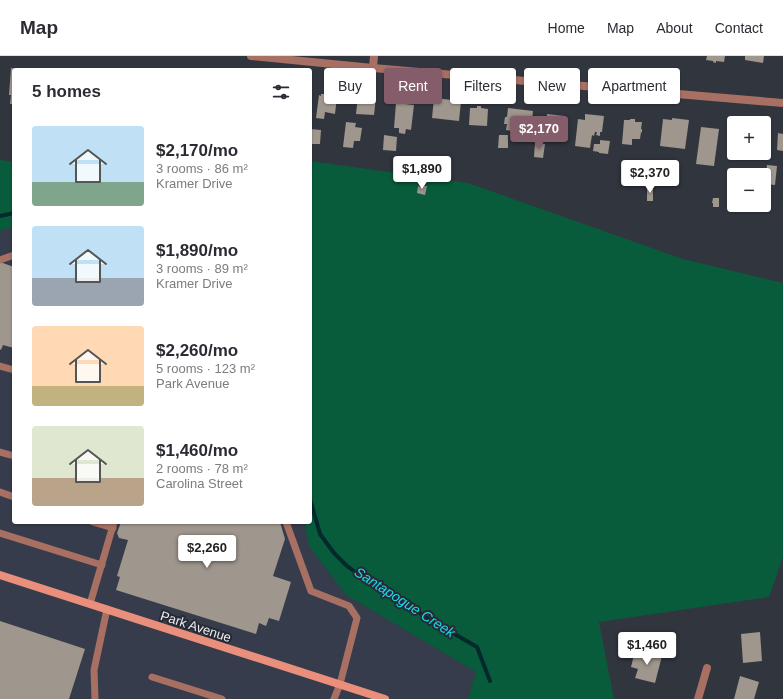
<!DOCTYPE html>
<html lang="en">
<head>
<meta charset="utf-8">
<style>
	body { margin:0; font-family:Arial,sans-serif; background:#f7f7f7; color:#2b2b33; height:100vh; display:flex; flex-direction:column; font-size:15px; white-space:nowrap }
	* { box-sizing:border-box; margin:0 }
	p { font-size:13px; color:#7c7c81 }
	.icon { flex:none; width:22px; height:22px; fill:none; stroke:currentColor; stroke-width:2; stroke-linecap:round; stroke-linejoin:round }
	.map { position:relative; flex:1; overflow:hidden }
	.sheet { position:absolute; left:12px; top:12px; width:300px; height:456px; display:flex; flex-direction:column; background:#fff; border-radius:4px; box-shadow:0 1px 3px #0004 }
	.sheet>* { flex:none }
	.hud { position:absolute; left:324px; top:12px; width:380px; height:36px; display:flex; gap:8px }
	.fabs { position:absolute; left:727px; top:60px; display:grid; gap:8px }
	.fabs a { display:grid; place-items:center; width:44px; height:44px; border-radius:4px; background:#fff; box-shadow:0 1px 3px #0004; font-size:20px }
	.price { position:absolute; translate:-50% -34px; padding:0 9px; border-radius:4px; background:#fff; color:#222; font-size:13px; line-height:26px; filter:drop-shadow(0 1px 2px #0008) }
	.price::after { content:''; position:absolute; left:50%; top:24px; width:12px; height:9px; margin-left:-6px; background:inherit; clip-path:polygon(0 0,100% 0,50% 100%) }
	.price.on { background:#855d6a; color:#fff }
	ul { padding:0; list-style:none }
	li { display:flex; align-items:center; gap:12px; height:100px; padding:0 20px }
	li span { display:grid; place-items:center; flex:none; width:112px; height:80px; border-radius:4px; color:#555 }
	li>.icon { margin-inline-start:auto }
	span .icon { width:48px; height:48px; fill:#fffc; stroke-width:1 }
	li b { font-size:17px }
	h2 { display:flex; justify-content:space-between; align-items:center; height:48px; padding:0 20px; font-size:17px }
	.tag { padding:0 14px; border-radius:4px; background:#fff; box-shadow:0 1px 3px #0004; font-size:14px; line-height:36px }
	.tag.on { background:#855d6a; color:#fff }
	header { display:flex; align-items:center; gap:24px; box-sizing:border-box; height:56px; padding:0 20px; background:#fff; border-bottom:1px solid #e1e1e2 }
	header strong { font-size:19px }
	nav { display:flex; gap:22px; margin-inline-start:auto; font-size:14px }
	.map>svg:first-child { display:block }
</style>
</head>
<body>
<header>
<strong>Map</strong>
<nav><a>Home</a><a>Map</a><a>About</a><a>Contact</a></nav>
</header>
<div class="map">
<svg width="783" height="643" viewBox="0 0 783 643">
	<rect width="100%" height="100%" fill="#31353e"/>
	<!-- built -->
	<polygon fill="#363c4b" points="7,172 14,173 14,466 304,466 309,490 346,539 476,616 468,643 0,643 0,175"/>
	<!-- green -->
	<g fill="#095c3b">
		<polygon points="0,104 14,106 14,173 7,172 0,175"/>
		<polygon points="310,105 468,127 683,203 783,227 783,501 769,541 599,566 614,643 468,643 476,616 346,539 309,490 304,466 310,466"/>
	</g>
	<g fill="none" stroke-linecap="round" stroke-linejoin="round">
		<!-- stream -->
		<g stroke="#02292e" stroke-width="4">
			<polyline points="0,160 14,157"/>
			<polyline points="310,443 320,478 334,497 347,510 366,524 404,545 425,561 477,591 490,625"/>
		</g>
	</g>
	<!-- building -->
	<g fill="#9f968d">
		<polygon points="707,0 725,0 724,6 716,5 716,7 713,6 713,5 706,4"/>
		<polygon points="745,0 764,0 763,7 745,4"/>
		<polygon points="11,12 18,13 17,14 14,14 14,48 10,48 11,39 9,39"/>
		<polygon points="321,38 325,38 326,40 327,38 330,39 329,40 337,41 335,58 325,56 324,63 316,62 319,39 321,40"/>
		<polygon points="361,39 364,39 364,40 376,41 374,59 356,58 358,40 359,40"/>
		<polygon points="434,42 461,45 459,65 432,62"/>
		<polygon points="396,47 414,49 411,74 406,73 405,78 399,77 399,72 394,72"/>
		<polygon points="477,50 481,50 481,52 488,53 487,70 469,69 470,52 477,52"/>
		<polygon points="508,52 533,55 530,83 512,80 512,75 506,74 507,68 504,68 505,61 507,61"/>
		<polygon points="547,58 565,60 564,76 546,74"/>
		<polygon points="585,58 604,60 602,76 600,76 600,80 596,79 597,76 595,76 594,80 592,79 590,92 575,90 578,63 585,64"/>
		<polygon points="672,62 689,64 685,93 660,90 663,63 672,64"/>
		<polygon points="630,63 635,63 635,66 642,66 641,73 642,73 642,77 641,76 640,83 632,83 632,89 622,88 624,64 630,64"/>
		<polygon points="346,66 356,67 355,71 362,72 360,85 354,85 353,92 343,91"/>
		<polygon points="701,71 719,73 714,110 696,108"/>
		<polygon points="310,73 321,74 320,88 310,88"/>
		<polygon points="733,73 734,73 734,89 731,88"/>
		<polygon points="778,77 783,78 783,95 777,94"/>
		<polygon points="384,79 397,81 396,95 383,94"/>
		<polygon points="499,79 508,79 508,92 498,92"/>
		<polygon points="600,84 610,85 608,98 599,97 599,96 593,95 594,88 600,88"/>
		<polygon points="535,87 545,88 543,102 534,101"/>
		<polygon points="767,109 777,110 775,129 765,128"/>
		<polygon points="422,127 425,128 424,130 427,130 425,139 417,137 418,130 421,131"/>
		<rect x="647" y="131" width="6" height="14"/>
		<polygon points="713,142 719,142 719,151 713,151 713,147 712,147"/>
		<polygon points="0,206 14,211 14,292 3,289 1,294 0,293"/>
		<polygon points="121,466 280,466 285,483 273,520 291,526 279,565 269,562 266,570 259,567 256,578 116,534 120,521 117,520 128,484 119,482 117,477"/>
		<polygon points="0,565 85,593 69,643 0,643"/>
		<polygon points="760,576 762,605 743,607 741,578"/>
		<polygon points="635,595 642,597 642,595 662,600 655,627 635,622 638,613 631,611"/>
		<polygon points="740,620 759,626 754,643 734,643"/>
	</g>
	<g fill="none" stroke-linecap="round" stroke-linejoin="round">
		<!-- lane -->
		<g stroke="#a86f63" stroke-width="7">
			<polyline points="0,204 14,199"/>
			<polyline points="0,310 14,314"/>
			<polyline points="0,396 14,400"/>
			<polyline points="0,436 14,441"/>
			<polyline points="93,466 113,472"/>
			<polyline points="286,466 311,535 349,550 357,562 340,628 334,643"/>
			<polyline points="0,477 102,509"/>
			<polyline points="90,548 114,466"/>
			<polyline points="152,621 222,643"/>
			<polyline points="95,643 94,614 107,553"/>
		</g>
		<!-- street -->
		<g stroke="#a86f63" stroke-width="8">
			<polyline points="251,0 373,12 783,47"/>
			<polyline points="373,12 374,0"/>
			<polyline points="698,643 707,612"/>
		</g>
		<!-- secondary -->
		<polyline stroke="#e98f7c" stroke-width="8" points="0,519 385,643"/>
	</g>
	<g text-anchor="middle" stroke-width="4" stroke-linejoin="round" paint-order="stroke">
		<!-- street labels -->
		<g font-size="13" fill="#e9ecf2" stroke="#272b33">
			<text transform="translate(196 570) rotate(18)" y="5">Park Avenue</text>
		</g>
		<!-- water labels -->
		<g font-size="14" font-style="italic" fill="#1bdaef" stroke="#272b33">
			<text transform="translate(405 546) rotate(33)" y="5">Santapogue Creek</text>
		</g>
	</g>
</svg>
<div class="fabs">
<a>+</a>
<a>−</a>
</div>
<b class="price on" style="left:539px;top:94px">$2,170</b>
<b class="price" style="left:422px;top:134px">$1,890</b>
<b class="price" style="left:650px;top:138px">$2,370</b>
<b class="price" style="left:207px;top:513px">$2,260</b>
<b class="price" style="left:647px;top:610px">$1,460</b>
<div class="hud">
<a class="tag">Buy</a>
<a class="tag on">Rent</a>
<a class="tag">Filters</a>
<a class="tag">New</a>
<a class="tag">Apartment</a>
</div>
<section class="sheet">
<h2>5 homes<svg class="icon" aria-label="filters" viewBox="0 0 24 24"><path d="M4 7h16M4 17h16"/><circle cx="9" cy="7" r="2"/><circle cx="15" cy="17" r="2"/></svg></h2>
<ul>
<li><span style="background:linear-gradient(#bfe0f5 70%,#7fa58c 0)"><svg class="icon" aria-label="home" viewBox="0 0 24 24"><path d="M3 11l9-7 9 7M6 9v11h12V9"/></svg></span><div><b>$2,170/mo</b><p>3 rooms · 86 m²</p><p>Kramer Drive</p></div></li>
<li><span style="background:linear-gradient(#bfe0f5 65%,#9aa5b1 0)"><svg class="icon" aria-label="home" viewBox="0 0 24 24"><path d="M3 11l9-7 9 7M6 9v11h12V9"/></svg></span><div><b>$1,890/mo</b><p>3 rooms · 89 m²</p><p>Kramer Drive</p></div></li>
<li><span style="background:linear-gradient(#ffd9b3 75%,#c2b280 0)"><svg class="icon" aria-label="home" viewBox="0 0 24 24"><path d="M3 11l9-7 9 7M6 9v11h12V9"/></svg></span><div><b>$2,260/mo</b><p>5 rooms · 123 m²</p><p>Park Avenue</p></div></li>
<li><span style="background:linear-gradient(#dfe7d0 65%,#b9a48a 0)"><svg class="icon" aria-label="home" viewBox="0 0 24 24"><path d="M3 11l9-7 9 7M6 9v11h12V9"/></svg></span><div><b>$1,460/mo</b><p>2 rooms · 78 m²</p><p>Carolina Street</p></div></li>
</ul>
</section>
</div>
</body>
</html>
